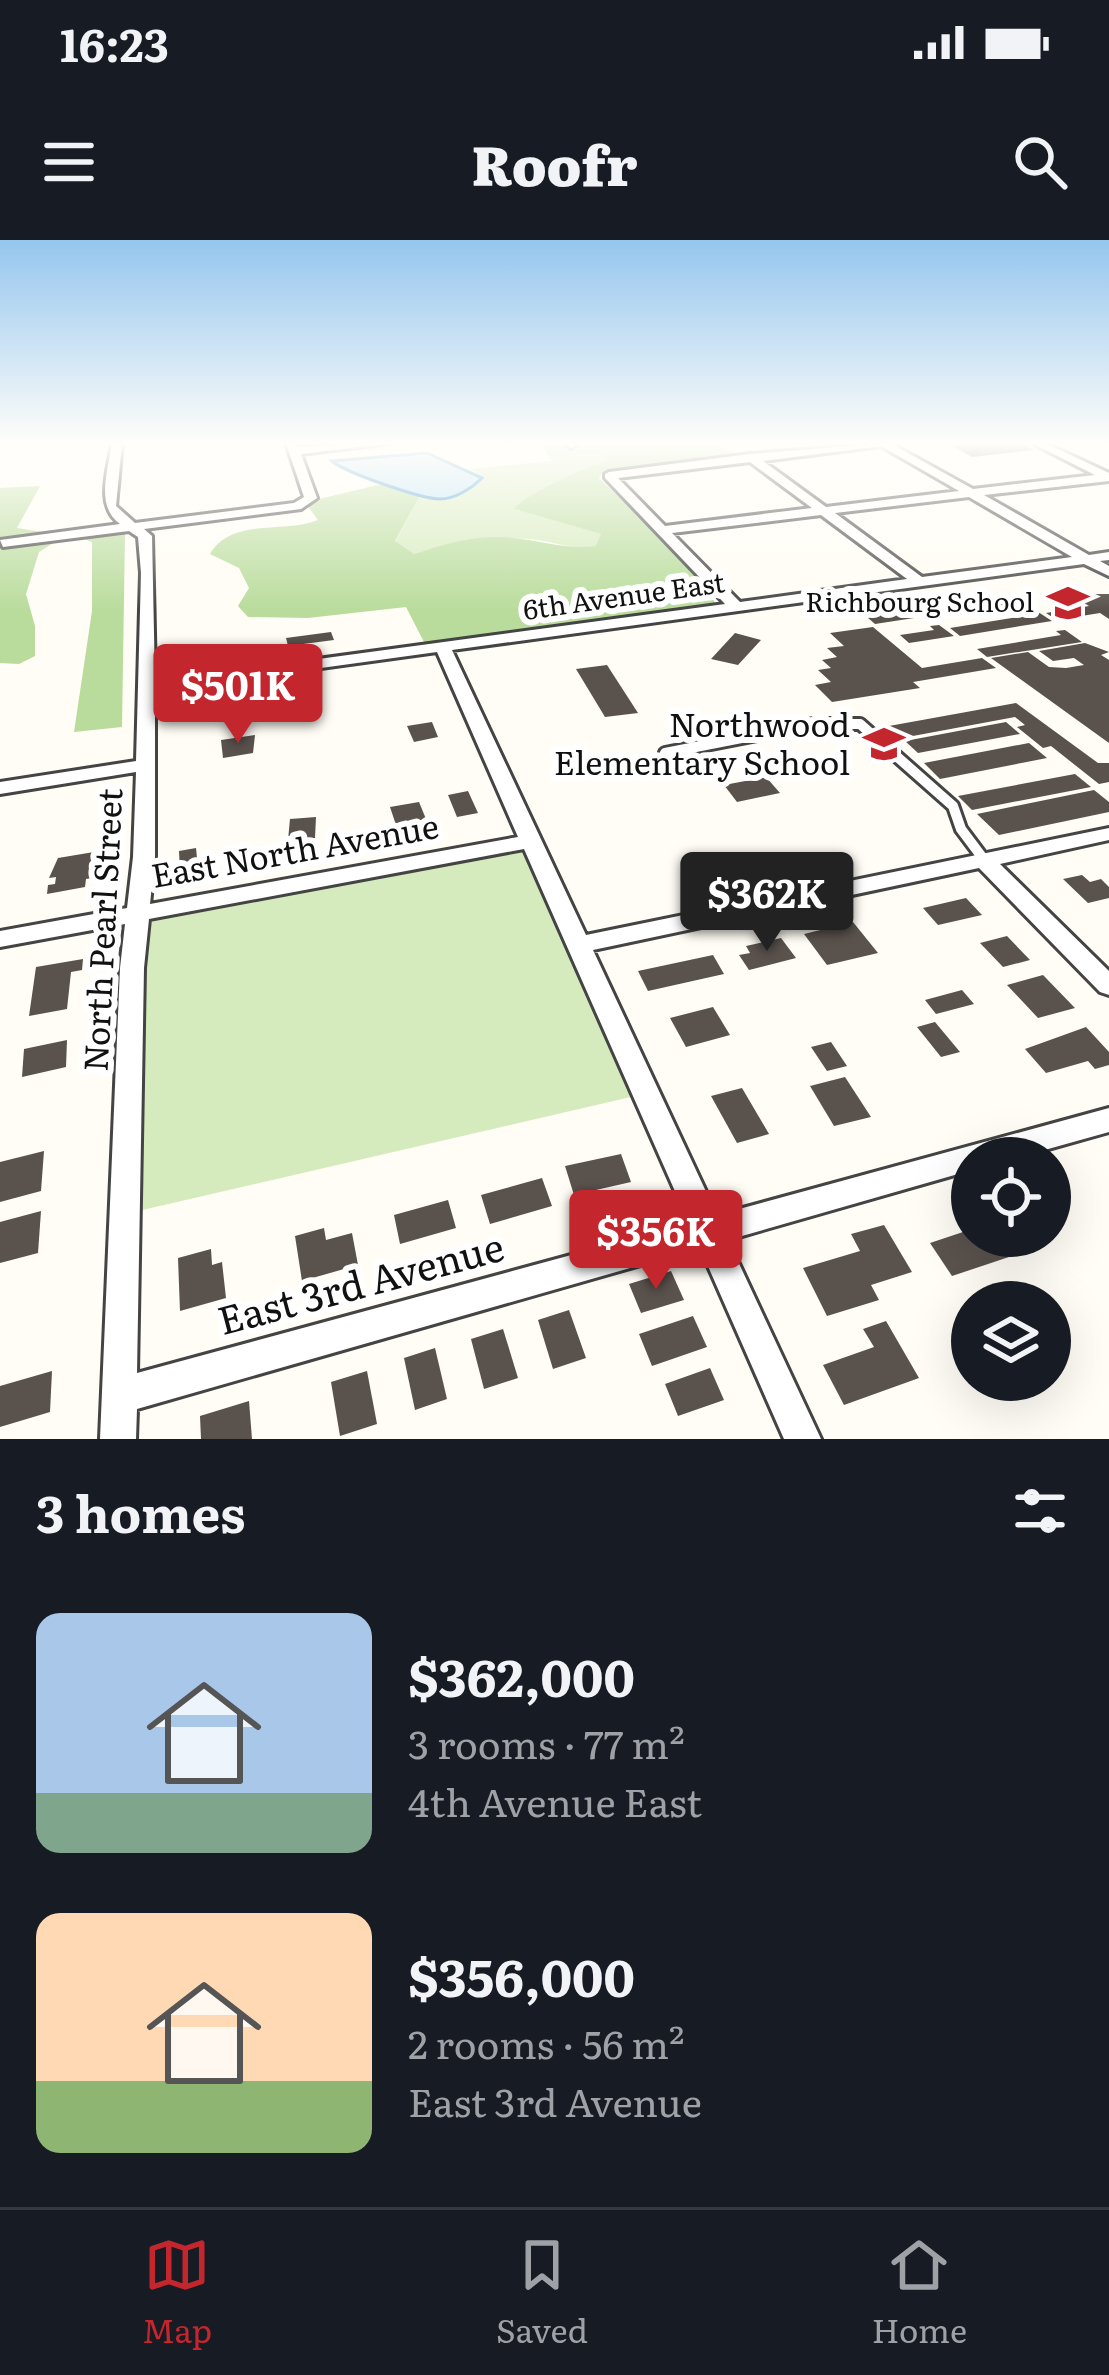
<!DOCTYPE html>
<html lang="en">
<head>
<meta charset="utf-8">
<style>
	body { margin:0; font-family:Literata,serif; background:#242831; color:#f1f3f6; height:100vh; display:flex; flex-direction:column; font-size:45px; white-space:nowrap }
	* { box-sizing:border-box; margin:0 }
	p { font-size:39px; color:#9ea1a6 }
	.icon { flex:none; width:66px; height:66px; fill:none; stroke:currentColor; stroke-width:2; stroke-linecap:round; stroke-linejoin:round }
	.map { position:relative; height:1199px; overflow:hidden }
	.drawer { display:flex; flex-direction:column; background:#171b24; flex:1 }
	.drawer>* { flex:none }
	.fabs { position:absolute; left:951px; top:897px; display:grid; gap:24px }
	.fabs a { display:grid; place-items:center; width:120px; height:120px; border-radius:50%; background:#171b24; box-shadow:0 12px 48px #0002; font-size:60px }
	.price { position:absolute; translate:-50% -102px; padding:0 27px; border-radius:12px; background:#c4262e; color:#fff; font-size:39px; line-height:78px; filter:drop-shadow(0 3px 6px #0008) }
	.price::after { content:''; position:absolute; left:50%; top:72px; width:36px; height:27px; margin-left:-18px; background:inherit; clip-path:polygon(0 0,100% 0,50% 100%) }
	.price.active { background:#222; color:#fff }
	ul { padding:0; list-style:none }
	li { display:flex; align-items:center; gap:36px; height:300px; padding:0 36px }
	li span { display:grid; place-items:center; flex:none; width:336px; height:240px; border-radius:24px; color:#555 }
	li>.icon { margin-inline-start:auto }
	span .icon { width:144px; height:144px; fill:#fffc; stroke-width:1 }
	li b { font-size:51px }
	h2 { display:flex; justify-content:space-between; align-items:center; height:144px; padding:0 36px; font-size:51px }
	.status { display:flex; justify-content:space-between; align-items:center; height:84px; padding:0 60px; background:#171b24; direction:ltr }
	.status svg { height:33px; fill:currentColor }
	header { display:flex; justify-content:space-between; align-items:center; height:156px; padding:0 36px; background:#171b24; font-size:54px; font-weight:800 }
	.tab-bar { display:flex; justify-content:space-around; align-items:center; height:168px; border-top:3px solid #363941; background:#171b24; font-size:33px; color:#9ea1a6 }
	.tab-bar a { display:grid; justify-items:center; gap:6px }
	.tab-bar .active { color:#c4262e }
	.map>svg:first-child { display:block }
</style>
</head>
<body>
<div class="status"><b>16:23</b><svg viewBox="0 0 49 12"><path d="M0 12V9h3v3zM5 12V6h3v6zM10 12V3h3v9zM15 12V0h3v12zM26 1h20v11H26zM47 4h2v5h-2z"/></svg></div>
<header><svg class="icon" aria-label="menu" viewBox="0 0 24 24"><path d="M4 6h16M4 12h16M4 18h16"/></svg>Roofr<svg class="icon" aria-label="search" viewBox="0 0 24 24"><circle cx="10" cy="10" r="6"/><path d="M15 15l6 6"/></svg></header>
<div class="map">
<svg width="1109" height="1199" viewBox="0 0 1109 1199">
	<rect width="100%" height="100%" fill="#fffdf5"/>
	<!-- green -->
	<g fill="#d5ebbd">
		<path d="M573 213H606L608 221C588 226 524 255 514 269L602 294 597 306C566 309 557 302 530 299 488 296 453 302 414 314L395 302 422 252 430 256 481 237 471 229 551 221 549 216Z"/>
		<polygon points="525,609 635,856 138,971 146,679"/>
	</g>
	<!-- forest -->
	<g fill="#b9dc9c">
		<path d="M554 203 569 207 573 203H715L733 213 604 230 599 238 677 312 717 365 425 404 406 367 308 378 248 377 238 366 249 348 239 328 210 314C232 277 283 294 318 280L307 265 315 260 382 244 422 252 395 301 414 314C442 305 470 296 500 297 534 298 562 310 596 306L601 294 514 269C525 254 586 227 608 220L605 213 549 216 542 206Z"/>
		<polygon points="40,246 17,288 49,293 125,288 0,301 0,248"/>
		<polygon points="125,293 122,487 74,492 92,371 92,302 79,297"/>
		<polygon points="58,300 39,312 26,354 35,386 35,416 19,424 0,423 0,306"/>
	</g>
	<!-- water -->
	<path fill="#b9e0f7" stroke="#3f96cf" stroke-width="3" d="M427 213 482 238C472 248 455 259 440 259 422 259 346 233 332 221Z"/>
	<!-- building -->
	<g fill="#5a524d">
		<polygon points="1019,203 1034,210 972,217 948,204"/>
		<polygon points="1074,346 1086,354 1109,354 1109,379 1100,373 1057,380 1046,373 1089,366 1060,348"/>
		<polygon points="1013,355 1023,362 932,375 923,368"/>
		<polygon points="919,369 927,376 875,384 867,377"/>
		<polygon points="1035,370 1052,381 960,396 950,388 1031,375 1026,372"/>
		<polygon points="939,385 954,396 909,403 900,395 934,390 930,386"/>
		<polygon points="873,387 922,428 982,418 996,428 913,442 920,448 832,462 815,445 831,442 818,430 831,428 822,420 837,417 827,408 844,406 830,393"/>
		<polygon points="1065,390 1082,402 987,417 977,409 1061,395 1056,391"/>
		<polygon points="331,392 334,400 288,406 286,398"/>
		<polygon points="735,393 761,400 738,425 711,419"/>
		<polygon points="1085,403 1109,412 1101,415 1109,420 1109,503 991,418 1028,412 1049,427 1066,428 1084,425 1074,418 1053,421 1039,411"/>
		<polygon points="231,409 233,421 203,426 201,413"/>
		<polygon points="607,425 638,473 605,477 576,429"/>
		<polygon points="1016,463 1098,523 1109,523 1109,542 1099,544 1051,506 1043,508 1017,487 1025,485 1015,477 902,498 889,486"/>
		<polygon points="432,482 438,497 414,502 407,486"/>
		<polygon points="1006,482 1020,494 918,513 905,501"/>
		<polygon points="255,495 253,513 223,518 221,500"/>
		<polygon points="1029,503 1047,518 940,539 924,523"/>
		<polygon points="1075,534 1091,547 972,570 958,556"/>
		<polygon points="766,537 780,553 737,562 724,545"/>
		<polygon points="1094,550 1109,562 1109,572 999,595 977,574"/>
		<polygon points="468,551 478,573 457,577 448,555"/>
		<polygon points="419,562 426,579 396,585 390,567"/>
		<polygon points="316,577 315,598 288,600 290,579"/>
		<polygon points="196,608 198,629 180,632 179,611"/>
		<polygon points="94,612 92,638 86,639 85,647 47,654 48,645 55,644 56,637 49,638 58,618"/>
		<polygon points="1082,635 1090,642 1101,639 1109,647 1109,658 1088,663 1063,639"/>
		<polygon points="966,658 982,675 938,685 923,668"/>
		<polygon points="853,682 878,713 827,725 804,694"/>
		<polygon points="1007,696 1030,720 1003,727 980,703"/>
		<polygon points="781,698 796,718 749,730 739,715 750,713 746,706"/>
		<polygon points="713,715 724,734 648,751 638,731"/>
		<polygon points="83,719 82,730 71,732 67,769 29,776 36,727"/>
		<polygon points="1043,735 1075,768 1038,778 1007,745"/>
		<polygon points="962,750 974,764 936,774 925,760"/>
		<polygon points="713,767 730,795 686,807 670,778"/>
		<polygon points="935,782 960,812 941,817 917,787"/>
		<polygon points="1086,787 1109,812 1109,825 1095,829 1088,821 1046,833 1025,809"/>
		<polygon points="67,800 66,827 22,837 24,809"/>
		<polygon points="831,802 847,826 827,831 811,807"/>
		<polygon points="845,837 871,877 834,886 810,846"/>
		<polygon points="742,848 769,894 737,903 711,856"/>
		<polygon points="44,911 41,951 0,962 0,922"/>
		<polygon points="621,914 631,942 574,955 565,926"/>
		<polygon points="542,938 552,966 490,984 481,955"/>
		<polygon points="448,960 456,988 400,1004 394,975"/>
		<polygon points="41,971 38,1013 0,1023 0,982"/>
		<polygon points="884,985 912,1032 871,1045 879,1060 827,1076 803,1028 860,1011 851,994"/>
		<polygon points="324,988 326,1000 352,993 358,1025 302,1041 295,996"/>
		<polygon points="972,989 972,996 1001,996 1015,1015 952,1036 930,1003"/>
		<polygon points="211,1009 212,1025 222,1022 226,1058 180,1071 178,1018"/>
		<polygon points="671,1031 684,1060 641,1073 629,1044"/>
		<polygon points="569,1070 586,1118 553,1129 538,1080"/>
		<polygon points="693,1076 707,1107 652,1126 639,1094"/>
		<polygon points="886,1081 919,1138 844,1165 823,1125 874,1107 863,1089"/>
		<polygon points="503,1089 518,1138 484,1149 471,1099"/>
		<polygon points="435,1108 447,1159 415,1170 404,1118"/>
		<polygon points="710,1128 724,1160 678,1176 665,1144"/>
		<polygon points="52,1131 50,1172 0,1187 0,1146"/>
		<polygon points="367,1131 377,1184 340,1196 331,1142"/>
		<polygon points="249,1161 252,1199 201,1199 200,1176"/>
	</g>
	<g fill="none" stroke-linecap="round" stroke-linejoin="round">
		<!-- lane casing -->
		<g stroke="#444" stroke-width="16">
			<polyline id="lane" points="665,513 813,484 860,484 953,566 961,589 985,621"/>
		</g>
		<!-- street casing -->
		<g stroke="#444" stroke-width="6">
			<g id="street">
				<path d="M112 203H122L116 266 135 283 294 263 304 257 286 203H296L298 207 391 203 301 214 317 258 301 269 144 289 152 296 155 441 725 364 605 238V234L609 232 750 214 890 203 973 249 1095 235 1032 203H1045L1109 233V241L984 255 1089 315 1109 312V320L1100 321 1109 326V336L1084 324 452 410 586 695 1109 588V600L1000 624 1109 731V755L1100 752 979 628 593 710 717 975 1109 868V892L1016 918H972V930L728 1000 821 1199H784L700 1008 137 1169 136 1199H100L120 728 125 684 0 707V691L127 668 133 617 136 532 0 554V542L136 521 141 333 138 297 129 291 3 307 0 300 120 284C95 266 108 231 112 203ZM881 206 959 251 826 267 763 221ZM750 222 812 268 665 286 618 238ZM969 257 1072 317 922 337 835 273ZM821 275 907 339 740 362 672 293ZM437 412 518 597 150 664 155 617V451ZM524 609 689 983 137 1133 144 728 149 679Z"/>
				<polygon points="564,203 575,203 576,205 571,208"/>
			</g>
		</g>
		<!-- lane -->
		<use href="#lane" stroke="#fff" stroke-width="10"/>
		<!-- street -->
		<use href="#street" fill="#fff" fill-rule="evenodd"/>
	</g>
	<!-- sky -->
	<linearGradient id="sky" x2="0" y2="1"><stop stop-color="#95c6ee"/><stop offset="0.55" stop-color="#fffefa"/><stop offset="1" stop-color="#fffefa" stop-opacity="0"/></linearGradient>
	<rect width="1109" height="370" fill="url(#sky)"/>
	<!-- icons -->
	<defs>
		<g id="school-bare" transform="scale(3.24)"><path d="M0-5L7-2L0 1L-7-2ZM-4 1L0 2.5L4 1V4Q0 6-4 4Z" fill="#c4262e" stroke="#fff" stroke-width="2.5" paint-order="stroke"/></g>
	</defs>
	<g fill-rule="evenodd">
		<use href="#school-bare" x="1068" y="363"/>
		<use href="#school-bare" x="884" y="504"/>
	</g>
	<g text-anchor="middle" stroke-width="12" stroke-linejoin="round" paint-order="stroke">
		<!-- far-street labels -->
		<g font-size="27" fill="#111" stroke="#fff">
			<text transform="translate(624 357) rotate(-8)" y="9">6th Avenue East</text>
		</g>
		<!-- far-poi labels -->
		<g font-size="27" fill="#111" stroke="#fff" text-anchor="end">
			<text x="1034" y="372">Richbourg School</text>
		</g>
		<!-- poi labels -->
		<g font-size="33" fill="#111" stroke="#fff" text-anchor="end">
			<text x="850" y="497">Northwood<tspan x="850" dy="38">Elementary School</tspan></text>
		</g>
		<!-- street labels -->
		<g font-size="33" fill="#111" stroke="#fff">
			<text transform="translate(295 611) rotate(-10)" y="12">East North Avenue</text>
			<text transform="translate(103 690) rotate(-87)" y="12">North Pearl Street</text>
		</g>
		<!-- near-street labels -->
		<g font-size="39" fill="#111" stroke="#fff">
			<text transform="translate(361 1044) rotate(-15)" y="14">East 3rd Avenue</text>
		</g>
	</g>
</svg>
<div class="fabs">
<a><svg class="icon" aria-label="locate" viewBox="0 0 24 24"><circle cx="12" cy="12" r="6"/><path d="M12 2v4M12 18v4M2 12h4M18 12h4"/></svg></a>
<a><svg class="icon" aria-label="layers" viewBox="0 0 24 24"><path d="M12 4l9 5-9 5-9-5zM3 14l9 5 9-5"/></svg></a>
</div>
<b class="price" style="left:238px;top:506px">$501K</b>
<b class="price active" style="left:767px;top:714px">$362K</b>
<b class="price" style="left:656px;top:1052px">$356K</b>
</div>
<section class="drawer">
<h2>3 homes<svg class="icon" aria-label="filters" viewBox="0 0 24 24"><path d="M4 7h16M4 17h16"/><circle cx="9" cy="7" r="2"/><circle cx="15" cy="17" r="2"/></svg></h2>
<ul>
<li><span style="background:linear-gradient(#a9c7e8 75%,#7fa58c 0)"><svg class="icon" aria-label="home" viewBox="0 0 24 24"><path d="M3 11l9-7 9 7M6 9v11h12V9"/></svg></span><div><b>$362,000</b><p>3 rooms · 77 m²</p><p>4th Avenue East</p></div></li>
<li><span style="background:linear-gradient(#ffd9b3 70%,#8fb573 0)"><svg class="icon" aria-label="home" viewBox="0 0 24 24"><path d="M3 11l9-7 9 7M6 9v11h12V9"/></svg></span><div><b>$356,000</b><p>2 rooms · 56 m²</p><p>East 3rd Avenue</p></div></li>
</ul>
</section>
<nav class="tab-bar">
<a class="active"><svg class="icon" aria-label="map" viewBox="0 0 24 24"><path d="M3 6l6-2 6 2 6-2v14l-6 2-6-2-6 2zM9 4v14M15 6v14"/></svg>Map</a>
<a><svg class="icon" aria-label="saved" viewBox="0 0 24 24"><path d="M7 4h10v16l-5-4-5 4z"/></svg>Saved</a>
<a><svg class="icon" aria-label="home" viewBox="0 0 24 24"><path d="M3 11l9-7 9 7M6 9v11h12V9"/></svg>Home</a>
</nav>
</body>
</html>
